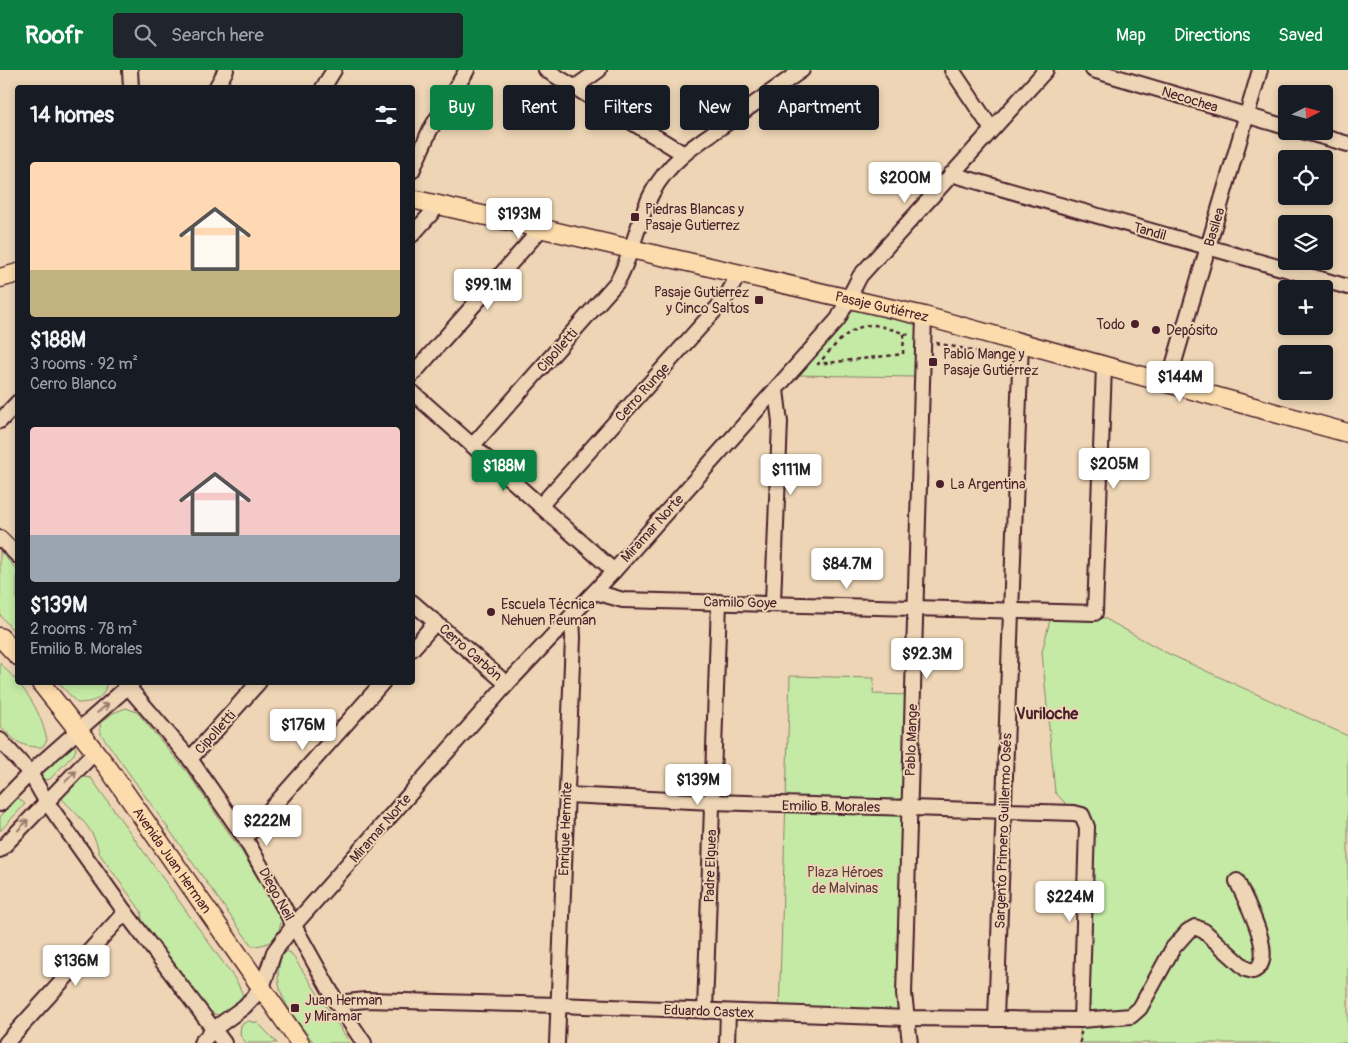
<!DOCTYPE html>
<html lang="en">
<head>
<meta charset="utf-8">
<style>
	body { margin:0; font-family:Pangolin,sans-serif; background:#20242c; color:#f1f3f6; height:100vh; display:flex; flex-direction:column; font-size:19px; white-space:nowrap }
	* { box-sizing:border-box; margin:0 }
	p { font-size:16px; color:#9ea1a6 }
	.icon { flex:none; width:28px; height:28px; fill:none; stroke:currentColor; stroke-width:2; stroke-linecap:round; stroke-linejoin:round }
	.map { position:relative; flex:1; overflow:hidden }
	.panel { position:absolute; left:15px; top:15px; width:400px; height:600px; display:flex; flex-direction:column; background:#171b24; border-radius:5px; box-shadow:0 2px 8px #0003 }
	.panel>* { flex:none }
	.banner { position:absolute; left:430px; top:15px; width:475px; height:45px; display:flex; gap:10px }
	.needle { width:32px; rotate:84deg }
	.tools { position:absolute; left:1278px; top:15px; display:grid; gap:10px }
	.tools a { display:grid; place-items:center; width:55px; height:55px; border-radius:5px; background:#171b24; box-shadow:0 2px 8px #0003; font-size:25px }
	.price { position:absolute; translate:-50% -42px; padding:0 11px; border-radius:5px; background:#fff; color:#222; font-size:16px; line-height:32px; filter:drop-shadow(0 1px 2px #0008) }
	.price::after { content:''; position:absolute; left:50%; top:30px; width:15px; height:11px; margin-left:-8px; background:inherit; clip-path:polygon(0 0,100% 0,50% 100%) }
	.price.active { background:#0b8043; color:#fff }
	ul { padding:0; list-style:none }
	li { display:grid; align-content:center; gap:10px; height:265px; padding:0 15px }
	li span { display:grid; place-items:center; height:155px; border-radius:5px; color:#555 }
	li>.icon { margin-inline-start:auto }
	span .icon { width:90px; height:90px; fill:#fffc; stroke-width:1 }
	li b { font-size:21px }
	h2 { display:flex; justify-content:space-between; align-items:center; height:60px; padding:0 15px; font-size:21px }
	.tag { padding:0 18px; border-radius:5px; background:#171b24; box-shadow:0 2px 8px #0003; font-size:18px; line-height:45px }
	.tag.active { background:#0b8043; color:#fff }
	header { display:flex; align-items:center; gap:30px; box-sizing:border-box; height:70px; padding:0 25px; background:#0b8043; color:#fff }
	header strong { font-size:24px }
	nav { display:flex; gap:28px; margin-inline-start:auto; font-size:18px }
	.search { width:350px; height:45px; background:#20242c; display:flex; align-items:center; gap:12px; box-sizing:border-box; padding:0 18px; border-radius:5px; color:#9ea1a6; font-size:19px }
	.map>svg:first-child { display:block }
</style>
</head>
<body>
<header>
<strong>Roofr</strong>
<div class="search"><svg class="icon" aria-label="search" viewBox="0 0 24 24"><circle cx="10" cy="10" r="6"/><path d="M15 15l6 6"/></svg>Search here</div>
<nav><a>Map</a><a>Directions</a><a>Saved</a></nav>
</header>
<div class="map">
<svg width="1348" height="973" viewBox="0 0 1348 973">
	<rect width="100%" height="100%" fill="#edd5b5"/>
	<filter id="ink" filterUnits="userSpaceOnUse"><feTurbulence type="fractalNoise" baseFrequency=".02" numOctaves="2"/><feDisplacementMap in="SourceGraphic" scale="10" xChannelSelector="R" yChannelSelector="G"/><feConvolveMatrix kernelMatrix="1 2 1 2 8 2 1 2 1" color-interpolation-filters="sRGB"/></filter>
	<g filter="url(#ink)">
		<!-- green -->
		<g fill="#c4eaa5" stroke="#878468">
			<polygon points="850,234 919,249 917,307 796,305"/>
			<polygon points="0,481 17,500 17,565 0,545"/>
			<polygon points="1052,542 1095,543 1167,583 1348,666 1348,973 1080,973 1087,757 1055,722 1042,582"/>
			<path d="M0 593C24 618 39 635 47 670L42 677C22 678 13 670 0 655Z"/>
			<polygon points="790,606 874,608 873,624 913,625 907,948 779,943"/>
			<path d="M59 613H106C105 629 92 633 77 633Z"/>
			<path d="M126 638 137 642 188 703 242 782 282 848C278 868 273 875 252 876L101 664 100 653 113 643Z"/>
			<polygon points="74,674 76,679 74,684 50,709 45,710 42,707 43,701 69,675"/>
			<path d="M84 707 91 708 237 912 243 925 239 937 223 947 203 939 143 857 141 841 99 783C96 761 77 744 62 729L63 721 78 708Z"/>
			<polygon points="18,728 25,734 0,761 0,747"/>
			<path d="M284 881 291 883 350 973H314C293 944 266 919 284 881Z"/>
			<polygon points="248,951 258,953 277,973 246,973 240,965 241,955"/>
		</g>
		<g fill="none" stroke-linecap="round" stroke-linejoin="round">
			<!-- minor casing -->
			<g stroke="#4a1f2b" stroke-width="18">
				<g id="minor">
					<polyline points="130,0 131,18"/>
					<polyline points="546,0 684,84"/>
					<polyline points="952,0 991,58"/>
					<polyline points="1093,0 1286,57"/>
					<polyline points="216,18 226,0"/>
					<polyline points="323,18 334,0"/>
					<polyline points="574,18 599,0"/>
					<polyline points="1302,61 1348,74"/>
					<polyline points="412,101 430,60 467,0"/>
					<polyline points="951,104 1348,217"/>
					<polyline points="412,165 438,136"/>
					<polyline points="412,305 541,159"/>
					<polyline points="1168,313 1260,0"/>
					<polyline points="412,322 614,501"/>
					<polyline points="0,351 18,332"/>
					<path d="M473 375 617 212C633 184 637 152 652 123 669 90 701 71 730 51 754 34 778 17 802 0"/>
					<polyline points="541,435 725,229 738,205"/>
					<polyline points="0,468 18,486"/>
					<polyline points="595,522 623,530 1095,543 1104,296"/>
					<polyline points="412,532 507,614"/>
					<polyline points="773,532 780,352 776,320"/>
					<polyline points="412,579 436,552"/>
					<polyline points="124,612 190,689 245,768 337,933 364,973"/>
					<polyline points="0,670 30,703 46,731 125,842 224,973"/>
					<polyline points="190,689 259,612"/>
					<polyline points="567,725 712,732 1074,743 1082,745 1087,757 1081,950"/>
					<polyline points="0,734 30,703 133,612"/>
					<polyline points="245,768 383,612"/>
					<polyline points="0,780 96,681"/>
					<path d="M337 933 366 930 558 935 907 948 1081 950 1131 946 1140 938 1173 878 1188 861 1195 857 1204 861 1246 899 1253 901C1279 890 1245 830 1237 811"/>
					<polyline points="705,941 719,532"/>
					<polyline points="996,949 1021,272"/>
					<polyline points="6,973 125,842"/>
					<polyline points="201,973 214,959 244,937 262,918 274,882 294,855 507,614 614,501 838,249 860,206 1046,0"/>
					<polyline points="557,973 573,568 572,546"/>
					<polyline points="727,973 728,942"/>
					<polyline points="910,973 904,924 924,246"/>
				</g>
			</g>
			<!-- major casing -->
			<g stroke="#4a1f2b" stroke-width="21">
				<g id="major">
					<path id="s1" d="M412 129 924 246 1348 363"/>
					<polyline points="0,208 18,203"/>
					<polyline points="0,567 18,586"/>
					<path id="s2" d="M40 612 108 698 300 973"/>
				</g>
			</g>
			<!-- path -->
			<g stroke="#4a1f2b" stroke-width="2.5" stroke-dasharray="4 4" stroke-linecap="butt">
				<path d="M904 264 903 284 818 294C833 278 846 258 870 255 879 254 902 263 912 266"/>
				<polyline points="936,273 1009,288"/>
				<polyline points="1080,973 1081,962"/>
			</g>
			<!-- minor -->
			<use href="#minor" stroke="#edd5b5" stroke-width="14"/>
			<!-- major -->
			<use href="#major" stroke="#fcdcac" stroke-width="18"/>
		</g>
		<!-- one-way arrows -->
		<defs><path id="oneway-shaft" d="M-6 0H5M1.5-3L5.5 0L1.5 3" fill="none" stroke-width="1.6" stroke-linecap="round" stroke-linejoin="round" transform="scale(1.25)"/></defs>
		<g stroke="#9c7a70">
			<use href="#oneway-shaft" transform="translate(103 638) rotate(-40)"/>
			<use href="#oneway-shaft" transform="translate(71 706) rotate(-45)"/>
			<use href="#oneway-shaft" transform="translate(23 755) rotate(-47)"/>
		</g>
	</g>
	<!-- markers -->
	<g fill="#4a1f2b" stroke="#edd5b5" stroke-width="2">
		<rect x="630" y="142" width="10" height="10" rx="2.5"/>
		<rect x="754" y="225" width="10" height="10" rx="2.5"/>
		<circle cx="1135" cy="254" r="5"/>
		<circle cx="1156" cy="260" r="5"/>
		<rect x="928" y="287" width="10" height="10" rx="2.5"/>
		<circle cx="940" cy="414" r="5"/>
		<circle cx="491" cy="542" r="5"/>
		<rect x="290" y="933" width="10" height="10" rx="2.5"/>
	</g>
	<g text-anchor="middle" stroke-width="4" stroke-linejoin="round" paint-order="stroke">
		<!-- street labels -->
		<g font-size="14" fill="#4a1f2b" stroke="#edd5b5">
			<text transform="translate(1190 29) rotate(17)" y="5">Necochea</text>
			<text transform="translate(1214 157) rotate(-73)" y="5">Basilea</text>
			<text transform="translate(1150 161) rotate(16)" y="5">Tandil</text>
			<text dy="5" stroke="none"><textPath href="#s1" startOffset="482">Pasaje Gutiérrez</textPath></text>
			<text transform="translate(557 280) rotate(-48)" y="5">Cipolletti</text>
			<text transform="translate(642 322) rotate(-48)" y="5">Cerro Runge</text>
			<text transform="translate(652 458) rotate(-48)" y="5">Miramar Norte</text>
			<text transform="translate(740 532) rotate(1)" y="5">Camilo Goye</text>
			<text transform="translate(471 582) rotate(41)" y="5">Cerro Carbón</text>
			<text transform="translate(215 662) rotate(-48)" y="5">Cipolletti</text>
			<text transform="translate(911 670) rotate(-88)" y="5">Pablo Mange</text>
			<text transform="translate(831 736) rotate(1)" y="5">Emilio B. Morales</text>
			<text transform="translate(380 758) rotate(-49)" y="5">Miramar Norte</text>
			<text transform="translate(565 759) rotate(-88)" y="5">Enrique Hermite</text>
			<text transform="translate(1003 761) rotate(-88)" y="5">Sargento Primero Guillermo Osés</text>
			<text dy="5" stroke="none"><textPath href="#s2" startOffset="222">Avenida Juan Herman</textPath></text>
			<text transform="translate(710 796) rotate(-88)" y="5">Padre Elguea</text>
			<text transform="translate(277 824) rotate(61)" y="5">Diego Neil</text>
			<text transform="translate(709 941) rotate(2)" y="5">Eduardo Castex</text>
		</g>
		<!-- poi labels -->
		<g font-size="14" fill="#4a1f2b" stroke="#edd5b5" text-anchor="start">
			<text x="645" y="144">Piedras Blancas y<tspan x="645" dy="16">Pasaje Gutierrez</tspan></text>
			<text x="749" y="227" text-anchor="end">Pasaje Gutierrez<tspan x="749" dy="16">y Cinco Saltos</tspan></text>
			<text x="1125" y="259" text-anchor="end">Todo</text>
			<text x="1166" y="265">Depósito</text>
			<text x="943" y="289">Pablo Mange y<tspan x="943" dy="16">Pasaje Gutiérrez</tspan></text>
			<text x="950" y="419">La Argentina</text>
			<text x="501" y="539">Escuela Técnica<tspan x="501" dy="16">Nehuen Peuman</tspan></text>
			<text x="305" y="935">Juan Herman<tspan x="305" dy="16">y Miramar</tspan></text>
		</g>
		<!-- park labels -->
		<g font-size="14" fill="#5c3d3d" stroke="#edd5b5">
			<text x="845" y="807">Plaza Héroes<tspan x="845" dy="16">de Malvinas</tspan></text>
		</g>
		<!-- quarter labels -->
		<g font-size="16" font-weight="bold" fill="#4a1f2b" stroke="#edd5b5">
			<text x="1047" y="649">Vuriloche</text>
		</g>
	</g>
</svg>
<div class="tools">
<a><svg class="needle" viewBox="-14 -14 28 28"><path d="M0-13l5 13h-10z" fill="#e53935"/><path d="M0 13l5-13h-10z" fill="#9ea1a6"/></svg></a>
<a><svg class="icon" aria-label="locate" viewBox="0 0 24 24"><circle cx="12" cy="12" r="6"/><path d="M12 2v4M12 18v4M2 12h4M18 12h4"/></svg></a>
<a><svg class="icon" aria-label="layers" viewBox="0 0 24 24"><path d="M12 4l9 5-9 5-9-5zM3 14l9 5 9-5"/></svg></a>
<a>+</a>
<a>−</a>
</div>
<b class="price" style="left:905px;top:134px">$200M</b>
<b class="price" style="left:519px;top:170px">$193M</b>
<b class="price" style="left:488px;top:241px">$99.1M</b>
<b class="price" style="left:1180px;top:333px">$144M</b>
<b class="price" style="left:1114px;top:420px">$205M</b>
<b class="price active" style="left:504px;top:422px">$188M</b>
<b class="price" style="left:791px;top:426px">$111M</b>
<b class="price" style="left:847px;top:520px">$84.7M</b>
<b class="price" style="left:927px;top:610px">$92.3M</b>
<b class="price" style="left:303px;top:681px">$176M</b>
<b class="price" style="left:698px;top:736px">$139M</b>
<b class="price" style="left:267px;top:777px">$222M</b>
<b class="price" style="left:1070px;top:853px">$224M</b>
<b class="price" style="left:76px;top:917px">$136M</b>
<div class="banner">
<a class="tag active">Buy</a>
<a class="tag">Rent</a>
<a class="tag">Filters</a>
<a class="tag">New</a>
<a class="tag">Apartment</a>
</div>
<section class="panel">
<h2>14 homes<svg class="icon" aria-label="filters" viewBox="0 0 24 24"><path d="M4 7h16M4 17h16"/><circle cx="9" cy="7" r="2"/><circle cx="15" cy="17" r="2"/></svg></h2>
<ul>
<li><span style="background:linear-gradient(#ffd9b3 70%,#c2b280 0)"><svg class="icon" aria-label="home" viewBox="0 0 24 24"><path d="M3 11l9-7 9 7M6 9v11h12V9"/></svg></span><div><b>$188M</b><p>3 rooms · 92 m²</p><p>Cerro Blanco</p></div></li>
<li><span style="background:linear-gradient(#f6c9c9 70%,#9aa5b1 0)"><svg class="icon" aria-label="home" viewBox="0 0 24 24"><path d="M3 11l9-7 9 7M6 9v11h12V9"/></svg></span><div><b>$139M</b><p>2 rooms · 78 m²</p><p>Emilio B. Morales</p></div></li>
</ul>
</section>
</div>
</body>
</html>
